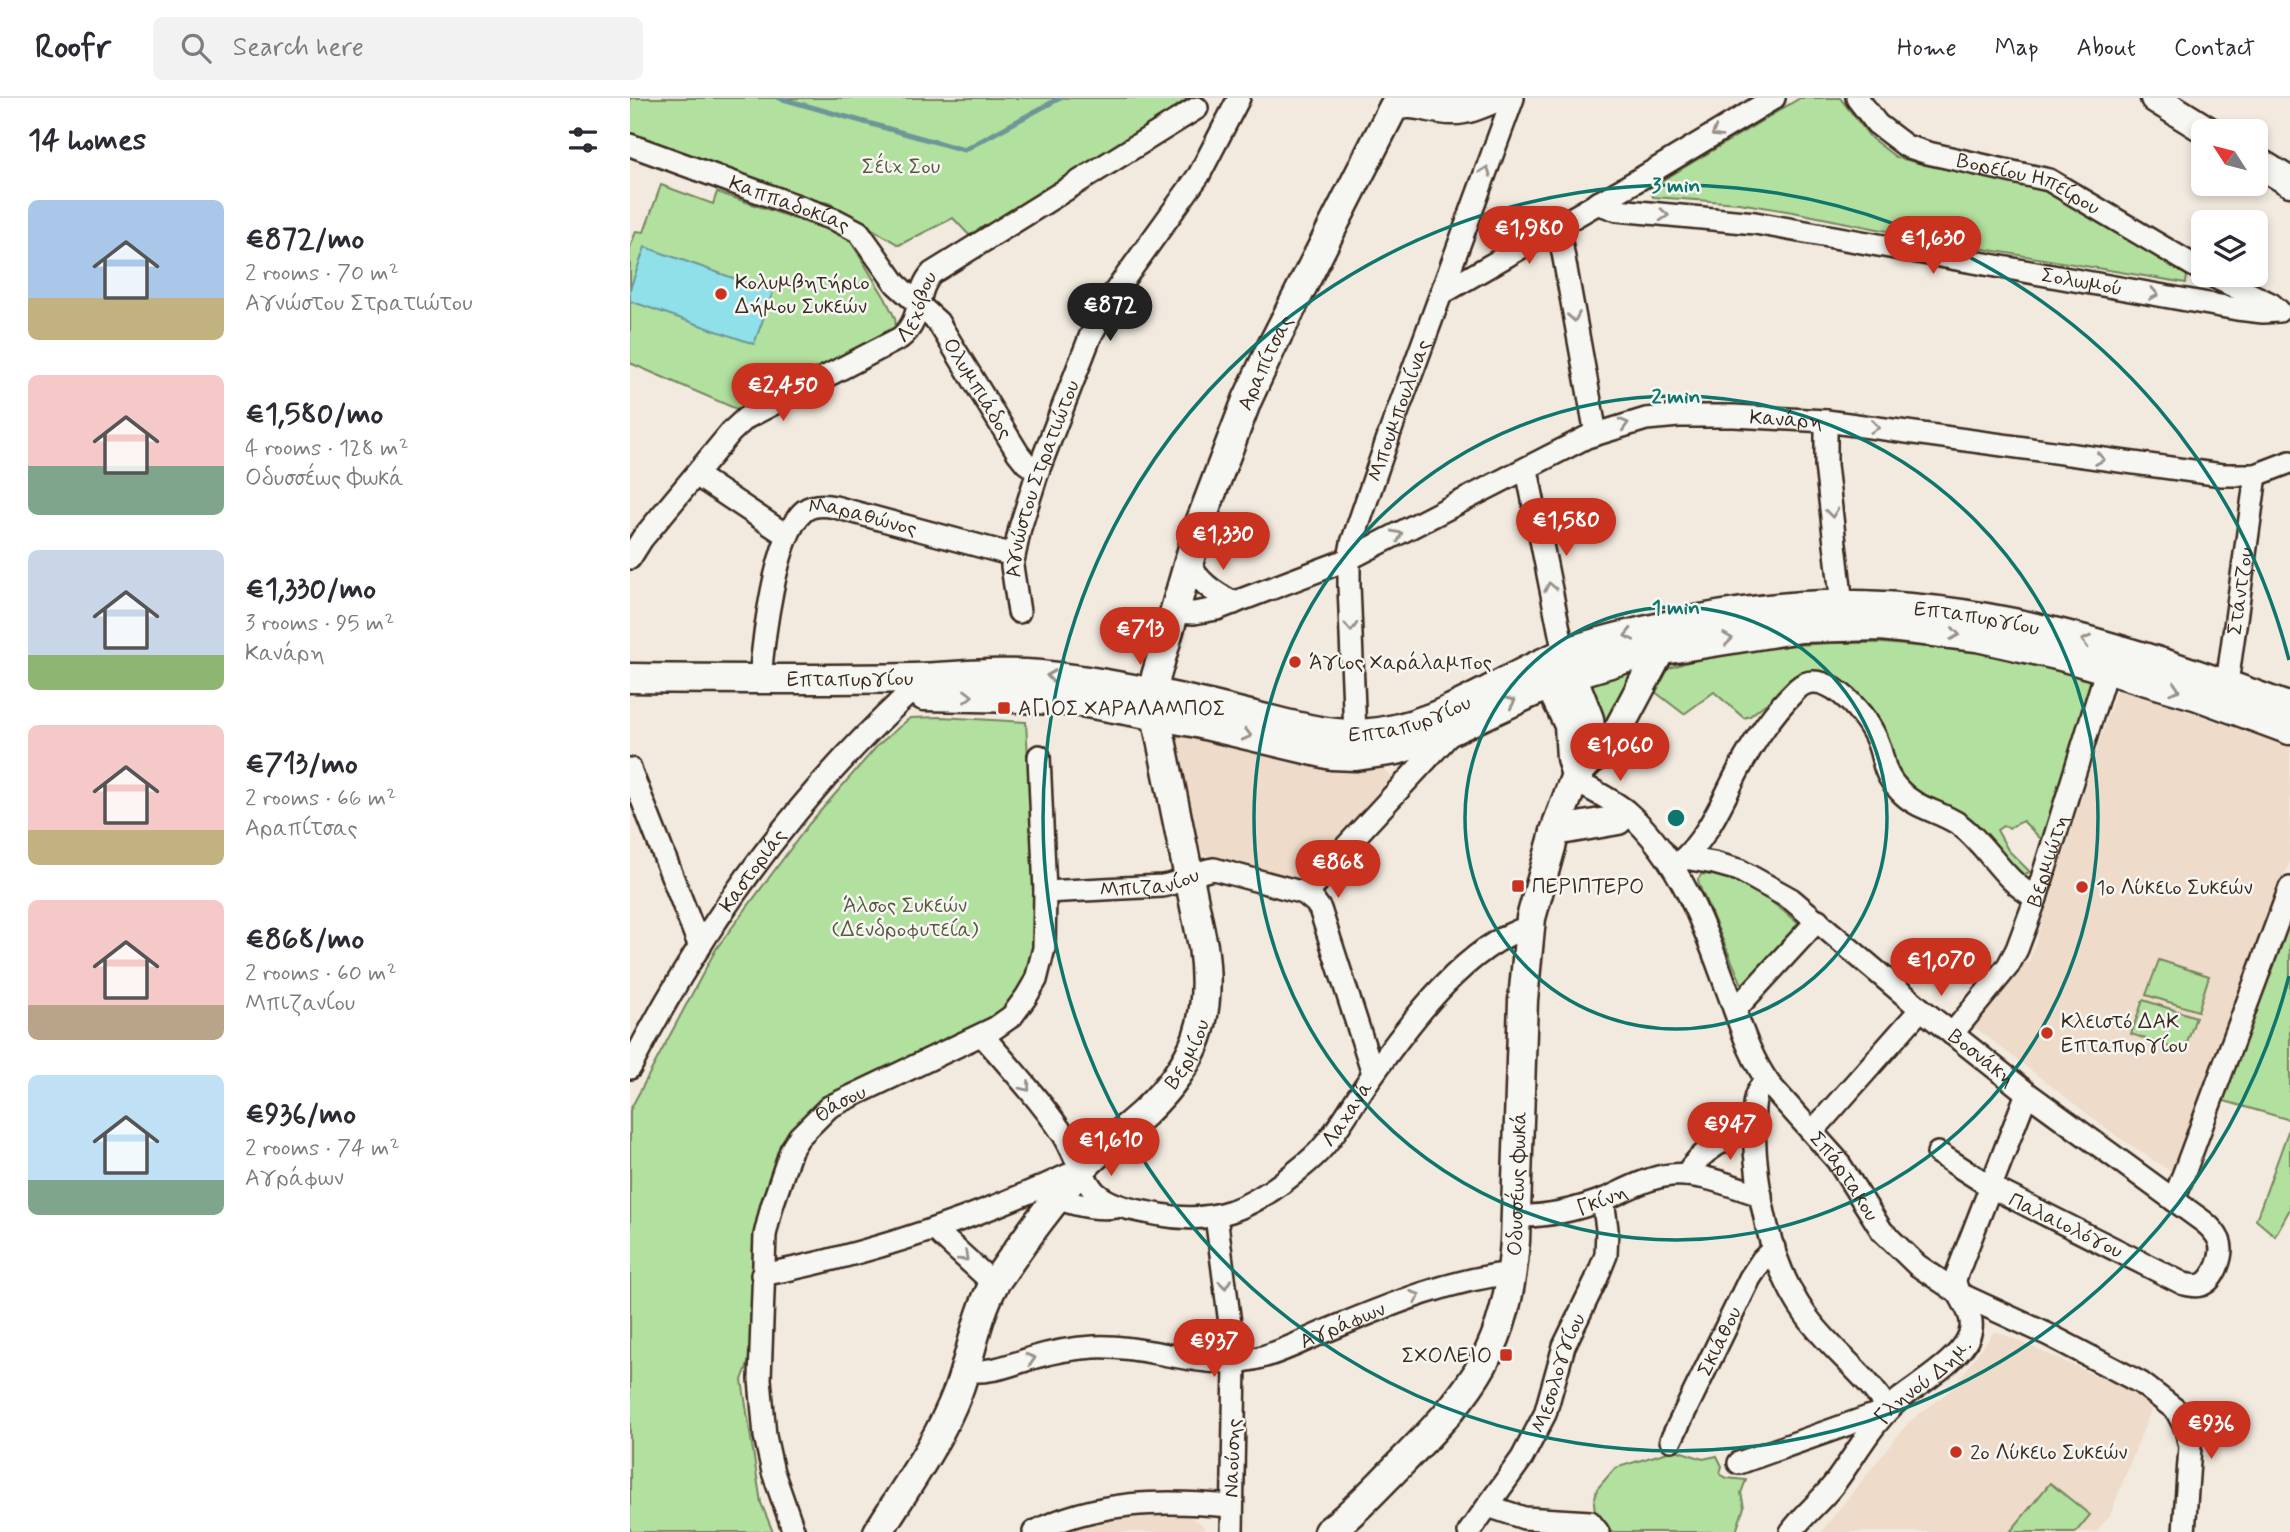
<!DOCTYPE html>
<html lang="en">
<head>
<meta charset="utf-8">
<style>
	body { margin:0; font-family:Mynerve,sans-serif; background:#f2f2f3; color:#2b2b33; height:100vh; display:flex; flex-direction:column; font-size:26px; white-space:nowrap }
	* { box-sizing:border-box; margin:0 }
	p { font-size:23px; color:#7c7c81 }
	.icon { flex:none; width:38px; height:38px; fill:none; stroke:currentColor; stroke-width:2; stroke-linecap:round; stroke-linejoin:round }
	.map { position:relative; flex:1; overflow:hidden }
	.drawer { display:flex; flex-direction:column; background:#fff; width:630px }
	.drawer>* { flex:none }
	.needle { width:46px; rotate:306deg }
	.buttons { position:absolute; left:1561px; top:21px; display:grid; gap:14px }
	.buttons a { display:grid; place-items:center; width:77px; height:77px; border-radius:10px; background:#fff; box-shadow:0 4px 10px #0003; font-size:35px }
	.price { position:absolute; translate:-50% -60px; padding:0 16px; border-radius:24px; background:#c8321e; color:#fff; font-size:23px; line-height:46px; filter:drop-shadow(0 2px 4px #0008) }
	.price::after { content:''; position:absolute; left:50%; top:42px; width:21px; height:16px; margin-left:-10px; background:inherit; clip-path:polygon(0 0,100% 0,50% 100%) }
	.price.on { background:#222; color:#fff }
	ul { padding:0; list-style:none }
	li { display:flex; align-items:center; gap:21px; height:175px; padding:0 28px }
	li span { display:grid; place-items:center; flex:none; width:196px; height:140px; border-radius:10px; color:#555 }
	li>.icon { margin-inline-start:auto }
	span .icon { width:84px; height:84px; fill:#fffc; stroke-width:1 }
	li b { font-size:30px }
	h2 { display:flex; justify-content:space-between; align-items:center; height:84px; padding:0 28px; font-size:30px }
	header { display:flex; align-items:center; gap:42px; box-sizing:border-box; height:98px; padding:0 35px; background:#fff; border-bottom:2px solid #e1e1e2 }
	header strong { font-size:33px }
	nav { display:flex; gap:38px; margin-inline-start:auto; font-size:24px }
	.search { width:490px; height:63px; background:#f2f2f3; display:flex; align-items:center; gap:18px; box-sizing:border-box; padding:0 24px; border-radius:10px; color:#7c7c81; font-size:26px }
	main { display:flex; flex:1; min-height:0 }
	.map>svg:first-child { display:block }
</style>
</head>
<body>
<header>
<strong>Roofr</strong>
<div class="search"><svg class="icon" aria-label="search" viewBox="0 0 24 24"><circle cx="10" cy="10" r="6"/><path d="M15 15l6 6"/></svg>Search here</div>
<nav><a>Home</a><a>Map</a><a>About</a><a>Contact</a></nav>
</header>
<main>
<section class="drawer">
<h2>14 homes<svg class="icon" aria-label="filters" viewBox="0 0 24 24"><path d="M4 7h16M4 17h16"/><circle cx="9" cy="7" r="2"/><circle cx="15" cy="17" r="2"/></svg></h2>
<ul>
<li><span style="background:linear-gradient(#a9c7e8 70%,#c2b280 0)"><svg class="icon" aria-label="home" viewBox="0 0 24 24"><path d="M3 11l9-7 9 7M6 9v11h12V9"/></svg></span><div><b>€872/mo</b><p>2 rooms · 70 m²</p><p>Αγνώστου Στρατιώτου</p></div></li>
<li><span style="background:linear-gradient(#f6c9c9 65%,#7fa58c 0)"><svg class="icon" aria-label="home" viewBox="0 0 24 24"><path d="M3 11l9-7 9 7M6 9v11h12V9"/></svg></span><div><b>€1,580/mo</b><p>4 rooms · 128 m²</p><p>Οδυσσέως Φωκά</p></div></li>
<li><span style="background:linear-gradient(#c9d6e8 75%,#8fb573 0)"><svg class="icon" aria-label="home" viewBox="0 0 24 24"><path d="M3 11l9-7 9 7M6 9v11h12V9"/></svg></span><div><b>€1,330/mo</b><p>3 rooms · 95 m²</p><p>Κανάρη</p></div></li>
<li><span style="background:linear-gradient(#f6c9c9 75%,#c2b280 0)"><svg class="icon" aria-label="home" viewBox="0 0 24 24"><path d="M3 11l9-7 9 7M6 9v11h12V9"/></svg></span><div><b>€713/mo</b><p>2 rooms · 66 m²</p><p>Αραπίτσας</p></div></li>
<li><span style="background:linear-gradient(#f6c9c9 75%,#b9a48a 0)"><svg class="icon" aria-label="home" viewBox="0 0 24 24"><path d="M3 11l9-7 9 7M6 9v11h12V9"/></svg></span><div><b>€868/mo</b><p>2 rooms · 60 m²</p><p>Μπιζανίου</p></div></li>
<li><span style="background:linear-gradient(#bfe0f5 75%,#7fa58c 0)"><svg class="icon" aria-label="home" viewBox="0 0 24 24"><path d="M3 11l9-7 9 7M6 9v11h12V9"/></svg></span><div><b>€936/mo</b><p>2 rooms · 74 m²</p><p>Αγράφων</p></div></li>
</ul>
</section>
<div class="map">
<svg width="1660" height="1434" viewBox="0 0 1660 1434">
	<rect width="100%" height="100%" fill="#f2eadf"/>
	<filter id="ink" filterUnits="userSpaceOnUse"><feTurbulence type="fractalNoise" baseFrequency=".0143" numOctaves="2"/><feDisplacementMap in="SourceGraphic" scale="14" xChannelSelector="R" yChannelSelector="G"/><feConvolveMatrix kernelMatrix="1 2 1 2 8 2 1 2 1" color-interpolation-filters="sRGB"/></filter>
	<g filter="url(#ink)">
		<!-- built -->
		<g fill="#eedbc9">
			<polygon points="1487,589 1660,649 1660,764 1649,788 1543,1075 1481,1034 1342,927 1392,864 1399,865"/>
			<polygon points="545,630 686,668 747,669 759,675 764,682 672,775 662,778 628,772 570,755 552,674"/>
			<polygon points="1364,1234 1368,1234 1512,1298 1522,1309 1480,1417 1466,1434 1191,1434 1278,1325 1322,1291"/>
			<polygon points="546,1413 569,1424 577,1434 441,1434 452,1428 495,1416"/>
		</g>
		<!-- green -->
		<g fill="#b2e09e" stroke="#76855e" stroke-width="2">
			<polygon points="0,0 558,0 494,46 339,137 323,120 269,147 199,105 169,99 0,35"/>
			<polygon points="1170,0 1210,0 1241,40 1266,59 1295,67 1407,88 1557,177 1556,185 1312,144 1163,114 1109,105 1023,99 1020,90"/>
			<polygon points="31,87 83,106 87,94 218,139 255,200 265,220 266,229 263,232 111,313 0,265 0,150 6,133 14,134"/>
			<path d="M1204 545H1252L1354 554 1462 582 1413 743 1393 723 1379 730 1373 728 1367 732 1378 752 1400 774 1390 778 1273 690 1188 578 1166 577 1154 598 1135 606 1120 618 1114 620 1084 594 1054 616 1024 593 1037 571C1090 551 1148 548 1204 545Z"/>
			<polygon points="1005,573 977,628 959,585"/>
			<polygon points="311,619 396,624 408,835 398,875 382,901 363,921 159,1035 153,1044 123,1139 122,1255 112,1282 131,1405 143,1434 0,1434 0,1012 86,851 179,726 248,647 280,620"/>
			<path d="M1072 776C1113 777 1140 802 1170 827L1113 889 1069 787 1068 781Z"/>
			<polygon points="1660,822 1660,1022 1591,1002"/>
			<polygon points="1529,862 1579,878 1568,913 1516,897"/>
			<polygon points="1513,902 1566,919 1554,954 1501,936"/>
			<polygon points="1660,1028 1660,1111 1645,1138 1626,1122"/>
			<polygon points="1041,1353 1049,1353 1073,1361 1087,1358 1092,1368 1090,1376 1097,1380 1116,1382 1111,1395 1114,1409 1106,1434 977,1434 965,1416 964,1404 967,1391 985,1370"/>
			<polygon points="1420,1385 1460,1417 1446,1434 1380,1434"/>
		</g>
		<!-- water -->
		<polygon fill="#8fe0e8" stroke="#6d9797" stroke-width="2" points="15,149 143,194 124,246 0,203 0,191"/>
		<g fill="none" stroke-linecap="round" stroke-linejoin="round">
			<!-- stream -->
			<polyline stroke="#6d9797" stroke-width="5" points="149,0 334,52 430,0"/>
			<!-- street casing -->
			<g stroke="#3b2a1e" stroke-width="26">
				<g id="street">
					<path id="s1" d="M1227 0 1247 26 1276 48 1298 55 1419 82 1573 173"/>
					<path id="s2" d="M0 47 206 122 229 134 266 186 308 224 388 355 396 365 408 373"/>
					<path id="s3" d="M967 105 987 112 1125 125 1607 211 1633 214 1648 213"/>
					<polyline points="928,127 966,336"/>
					<polyline points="1580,177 1641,206 1649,213"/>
					<polyline points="811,196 1008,82 1144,0"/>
					<polyline points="1196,323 1196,367 1212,507"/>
					<polyline points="897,372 934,556"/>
					<polyline points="66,377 156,437"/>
					<path id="s4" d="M0 460 12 441 101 334 116 320 270 240C294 221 284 195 302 175L567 10"/>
					<path d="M559 461C564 482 585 495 604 505"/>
					<path id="s5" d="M389 514 382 468 390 430 408 373 460 239 484 195 569 77 609 0"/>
					<path id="s6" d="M544 514 564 515 587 511 719 461 957 339 1016 321 1049 318H1104L1196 323 1592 377H1626L1660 364"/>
					<path id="s7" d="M130 582C133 544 145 437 174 413 183 406 195 407 205 409L383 457"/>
					<path id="s8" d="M1595 600 1626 377"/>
					<path id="s9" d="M725 636 719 487V461L722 445 759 337 883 0"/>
					<polyline points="0,671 70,849"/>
					<path id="s10" d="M945 683C962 692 981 701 996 713 1050 760 1075 829 1098 894 1110 926 1120 960 1140 987L1207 1062 1252 1133 1287 1167 1330 1196 1419 1237 1511 1285 1546 1312 1556 1331 1560 1349 1554 1434"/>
					<path id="s11" d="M1054 760 1084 765 1109 772 1161 801 1291 911 1397 995 1574 1124C1580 1129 1586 1135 1589 1142 1595 1155 1585 1182 1571 1187 1565 1189 1560 1187 1554 1186L1361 1089 1308 1055"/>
					<path d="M1048 766C1077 741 1091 706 1108 673 1123 645 1144 613 1167 591 1193 566 1233 614 1244 636 1256 658 1249 672 1270 693 1286 711 1310 713 1330 727 1360 750 1371 781 1406 800"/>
					<path id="s12" d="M415 794 532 788C551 786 565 773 584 771L674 795 685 804 690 811 743 975"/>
					<polyline points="678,797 698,768 822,634"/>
					<polyline points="1105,912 1188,822"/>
					<path id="s13" d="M1322 936 1378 868 1387 851 1406 800 1477 570"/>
					<path id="s14" d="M352 937C380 969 409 1001 433 1036 443 1051 454 1084 466 1095 483 1110 510 1113 531 1117 584 1127 621 1110 662 1077 673 1068 684 1060 693 1049 713 1026 726 999 744 975 781 923 837 847 899 829"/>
					<path id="s15" d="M0 970C71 832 162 704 276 598"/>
					<polyline points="1183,1033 1291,911"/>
					<path d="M1056 1077C1070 1052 1099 1039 1124 1029"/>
					<path d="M416 1095C437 1105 462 1112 486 1109"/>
					<polyline points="1544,1102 1660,790"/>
					<polyline points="586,1118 605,1264 602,1434"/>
					<path id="s16" d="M886 1118C917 1119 946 1112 975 1101 996 1092 1018 1079 1041 1077 1071 1074 1103 1089 1131 1097"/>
					<polyline points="304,1131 364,1186"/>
					<path d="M132 1177C242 1156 346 1120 447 1073"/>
					<path id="s17" d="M335 1273C362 1275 377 1268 402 1260 422 1254 443 1250 464 1249 520 1246 577 1275 632 1259 654 1253 675 1242 696 1233 757 1208 817 1182 883 1175"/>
					<path id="s18" d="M1041 1342 1120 1180 1132 1162 1144 1150"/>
					<path d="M1109 1365 1258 1312C1236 1275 1199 1251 1175 1216 1139 1165 1126 1093 1124 1032 1124 1021 1122 1006 1127 995 1129 990 1133 986 1136 982"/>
					<polyline points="858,1408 894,1420 960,1424 968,1434"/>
					<path id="s19" d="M164 1434 143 1374 135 1338 130 1281 135 1137 142 1108 161 1052 169 1039 199 1009 365 930 382 918 396 899 406 882 414 850 415 794 409 658"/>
					<path d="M404 1434C467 1402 533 1402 601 1408"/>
					<path id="s20" d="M839 1434 892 1360 915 1316 934 1248 966 1182 976 1157 977 1131 973 1102"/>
					<path id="s21" d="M1161 1434C1174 1416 1191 1403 1204 1386 1225 1358 1243 1323 1270 1301 1290 1285 1337 1258 1341 1231 1344 1212 1325 1198 1325 1181L1397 995"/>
				</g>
			</g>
			<!-- secondary casing -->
			<g stroke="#3b2a1e" stroke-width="33">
				<g id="secondary">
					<polyline points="1525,0 1578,33"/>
					<polyline points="1626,63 1660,84"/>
					<polyline points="911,569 939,627 941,660 946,677"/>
					<path id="s22" d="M0 580C94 581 188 582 282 580 324 579 369 573 410 577 478 584 547 599 612 615 651 624 689 637 730 636 815 632 880 570 959 547 1035 526 1116 509 1195 507 1355 503 1512 554 1660 610"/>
					<polyline points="294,598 392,600 451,604 562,624 701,657 726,658 767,652 807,639 940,577 1014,555 1171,530 1251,528 1347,539 1431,558 1568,598 1660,632"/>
					<polyline points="960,662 972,655 980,647 1031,551"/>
					<polyline points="925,733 988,722"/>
					<path id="s23" d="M248 1434C276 1389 309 1343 328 1293 341 1258 346 1219 364 1186 392 1146 421 1104 454 1068 473 1049 494 1033 514 1015 567 964 583 920 573 848L526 617 524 596 526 578 570 425 617 302 642 248 763 10C779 0 801 12 821 12 836 13 851 6 865 0"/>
					<path id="s24" d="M698 1434C725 1414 748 1388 772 1364 845 1290 877 1250 885 1143L893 902 901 820 928 724 946 677 960 662 962 646 959 621 935 559"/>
				</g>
			</g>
			<!-- street -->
			<use href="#street" stroke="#f6f6f2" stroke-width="21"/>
			<!-- secondary -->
			<use href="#secondary" stroke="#f6f6f2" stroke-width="28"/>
		</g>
		<!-- one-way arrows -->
		<defs><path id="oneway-chevron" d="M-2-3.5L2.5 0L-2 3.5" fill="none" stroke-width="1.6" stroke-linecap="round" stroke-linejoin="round" transform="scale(1.75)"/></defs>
		<g stroke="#989088">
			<use href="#oneway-chevron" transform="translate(1086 35) rotate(149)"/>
			<use href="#oneway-chevron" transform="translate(856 73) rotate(-70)"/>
			<use href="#oneway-chevron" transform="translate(1034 117) rotate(4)"/>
			<use href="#oneway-chevron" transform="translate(1524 196) rotate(10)"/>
			<use href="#oneway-chevron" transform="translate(944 219) rotate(80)"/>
			<use href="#oneway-chevron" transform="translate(994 326) rotate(-16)"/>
			<use href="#oneway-chevron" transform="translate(1245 329) rotate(7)"/>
			<use href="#oneway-chevron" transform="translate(1470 361) rotate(8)"/>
			<use href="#oneway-chevron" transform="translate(1202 415) rotate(84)"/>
			<use href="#oneway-chevron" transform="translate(768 437) rotate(-26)"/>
			<use href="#oneway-chevron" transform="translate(920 489) rotate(-101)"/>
			<use href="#oneway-chevron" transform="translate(721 529) rotate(87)"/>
			<use href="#oneway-chevron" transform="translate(1325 536) rotate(8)"/>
			<use href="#oneway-chevron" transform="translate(999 537) rotate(167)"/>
			<use href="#oneway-chevron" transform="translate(1098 541) rotate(-8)"/>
			<use href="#oneway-chevron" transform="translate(1456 543) rotate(-166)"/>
			<use href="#oneway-chevron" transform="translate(421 578) rotate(-172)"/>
			<use href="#oneway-chevron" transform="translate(1545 591) rotate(18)"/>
			<use href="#oneway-chevron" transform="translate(338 598)"/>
			<use href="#oneway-chevron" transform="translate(881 604) rotate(-24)"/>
			<use href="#oneway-chevron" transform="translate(617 637) rotate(14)"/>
			<use href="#oneway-chevron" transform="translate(396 989) rotate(51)"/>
			<use href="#oneway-chevron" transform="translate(334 1159) rotate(43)"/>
			<use href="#oneway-chevron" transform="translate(595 1186) rotate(83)"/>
			<use href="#oneway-chevron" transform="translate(786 1198) rotate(-20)"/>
			<use href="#oneway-chevron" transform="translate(401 1261) rotate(-17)"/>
		</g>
	</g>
	<!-- distance rings -->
	<g fill="none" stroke="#0f766e" stroke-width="3.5">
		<circle cx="1046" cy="720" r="211"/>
		<circle cx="1046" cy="720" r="422"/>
		<path d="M1659 878A633 633 0 1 1 1659 562"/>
	</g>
	<!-- markers -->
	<g fill="#c8321e" stroke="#f6f6f2" stroke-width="2.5">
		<circle cx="91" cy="196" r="7"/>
		<circle cx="665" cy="564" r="7"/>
		<rect x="367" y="603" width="14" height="14" rx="3.5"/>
		<rect x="881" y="781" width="14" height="14" rx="3.5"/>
		<circle cx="1452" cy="789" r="7"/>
		<circle cx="1417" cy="935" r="7"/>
		<rect x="869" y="1250" width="14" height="14" rx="3.5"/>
		<circle cx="1326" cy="1354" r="7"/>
	</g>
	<g text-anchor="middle" stroke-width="5" stroke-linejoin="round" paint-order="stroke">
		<!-- park labels -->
		<g font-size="21" fill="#59583e" stroke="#f6f6f2">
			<text x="271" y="75">Σέιχ Σου</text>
			<text x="275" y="814">Άλσος Συκεών<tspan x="275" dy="24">(Δενδροφυτεία)</tspan></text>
		</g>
		<!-- street labels -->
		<g font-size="21" fill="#3b2a1e" stroke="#f6f6f2">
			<text dy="7" stroke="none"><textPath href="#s1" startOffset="198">Βορείου Ηπείρου</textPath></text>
			<text dy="7" stroke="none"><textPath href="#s2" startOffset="170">Καππαδοκίας</textPath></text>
			<text dy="7" stroke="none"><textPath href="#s3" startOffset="492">Σολωμού</textPath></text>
			<text dy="7" stroke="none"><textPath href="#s4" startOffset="392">Λεχόβου</textPath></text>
			<text dy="7" stroke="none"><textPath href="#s23" startOffset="1297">Αραπίτσας</textPath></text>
			<text dy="7" stroke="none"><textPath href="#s2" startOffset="443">Ολυμπιάδος</textPath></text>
			<text dy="7" stroke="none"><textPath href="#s9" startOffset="332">Μπουμπουλίνας</textPath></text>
			<text dy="7" stroke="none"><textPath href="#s6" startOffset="654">Κανάρη</textPath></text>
			<text dy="7" stroke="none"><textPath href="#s5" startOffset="138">Αγνώστου Στρατιώτου</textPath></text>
			<text dy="7" stroke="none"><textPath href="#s7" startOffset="238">Μαραθώνος</textPath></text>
			<text dy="7" stroke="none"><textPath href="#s8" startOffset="108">Στάντζου</textPath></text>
			<text dy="7" stroke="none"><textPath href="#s22" startOffset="1376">Επταπυργίου</textPath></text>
			<text dy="7" stroke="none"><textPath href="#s22" startOffset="220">Επταπυργίου</textPath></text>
			<text dy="7" stroke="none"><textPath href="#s22" startOffset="788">Επταπυργίου</textPath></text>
			<text dy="7" stroke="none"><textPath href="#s13" startOffset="201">Βερμιώτη</textPath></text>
			<text dy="7" stroke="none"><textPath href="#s15" startOffset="233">Καστοριάς</textPath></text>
			<text dy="7" stroke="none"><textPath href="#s12" startOffset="105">Μπιζανίου</textPath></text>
			<text dy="7" stroke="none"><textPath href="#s23" startOffset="578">Βερμίου</textPath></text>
			<text dy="7" stroke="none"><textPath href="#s11" startOffset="364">Βοσνάκη</textPath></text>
			<text dy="7" stroke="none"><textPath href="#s19" startOffset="460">Θάσου</textPath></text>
			<text dy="7" stroke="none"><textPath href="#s14" startOffset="490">Λαχανά</textPath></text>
			<text dy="7" stroke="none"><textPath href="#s10" startOffset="490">Σπάρτακου</textPath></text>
			<text dy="7" stroke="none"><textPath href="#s24" startOffset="415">Οδυσσέως Φωκά</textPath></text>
			<text dy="7" stroke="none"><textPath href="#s16" startOffset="88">Γκίνη</textPath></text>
			<text transform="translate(1436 1127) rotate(26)" y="7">Παλαιολόγου</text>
			<text dy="7" stroke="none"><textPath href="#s17" startOffset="388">Αγράφων</textPath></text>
			<text dy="7" stroke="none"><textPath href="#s18" startOffset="110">Σκιάθου</textPath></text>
			<text dy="7" stroke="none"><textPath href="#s20" startOffset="184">Μεσολογγίου</textPath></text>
			<text dy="7" stroke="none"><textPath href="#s21" startOffset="201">Γληνού Δημ.</textPath></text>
			<text transform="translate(602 1360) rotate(-88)" y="7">Ναούσης</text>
		</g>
		<!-- poi labels -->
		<g font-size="21" fill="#3b2a1e" stroke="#f6f6f2" text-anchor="start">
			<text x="105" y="191">Κολυμβητήριο<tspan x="105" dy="24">Δήμου Συκεών</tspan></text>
			<text x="679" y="571">Άγιος Χαράλαμπος</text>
			<text x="388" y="617">ΑΓΙΟΣ ΧΑΡΑΛΑΜΠΟΣ</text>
			<text x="902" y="795">ΠΕΡΙΠΤΕΡΟ</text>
			<text x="1466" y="796">1ο Λύκειο Συκεών</text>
			<text x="1431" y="930">Κλειστό ΔΑΚ<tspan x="1431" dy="24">Επταπυργίου</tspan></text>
			<text x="862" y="1264" text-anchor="end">ΣΧΟΛΕΙΟ</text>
			<text x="1340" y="1361">2ο Λύκειο Συκεών</text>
		</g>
	</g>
	<circle cx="1046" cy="720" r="10" fill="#0f766e" stroke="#f6f6f2" stroke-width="3.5"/>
	<g font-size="21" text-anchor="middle" font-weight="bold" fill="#0f766e" stroke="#f6f6f2" stroke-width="5" stroke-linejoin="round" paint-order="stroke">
		<text x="1046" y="94">3 min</text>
		<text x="1046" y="305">2 min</text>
		<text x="1046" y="516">1 min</text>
	</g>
</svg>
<div class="buttons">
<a><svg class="needle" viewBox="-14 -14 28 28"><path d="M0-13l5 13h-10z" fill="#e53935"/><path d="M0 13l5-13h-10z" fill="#7c7c81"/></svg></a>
<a><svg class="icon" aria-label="layers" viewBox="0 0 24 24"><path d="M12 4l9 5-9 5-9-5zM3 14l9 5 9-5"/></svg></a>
</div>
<b class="price" style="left:899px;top:168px">€1,980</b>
<b class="price" style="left:1303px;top:178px">€1,630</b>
<b class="price on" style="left:480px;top:245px">€872</b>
<b class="price" style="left:153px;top:325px">€2,450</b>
<b class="price" style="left:936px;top:460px">€1,580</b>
<b class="price" style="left:593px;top:474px">€1,330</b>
<b class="price" style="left:510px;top:569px">€713</b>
<b class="price" style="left:990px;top:685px">€1,060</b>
<b class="price" style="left:708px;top:802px">€868</b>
<b class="price" style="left:1311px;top:900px">€1,070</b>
<b class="price" style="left:1100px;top:1064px">€947</b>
<b class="price" style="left:481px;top:1080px">€1,610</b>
<b class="price" style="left:584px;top:1281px">€937</b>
<b class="price" style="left:1581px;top:1363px">€936</b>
</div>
</main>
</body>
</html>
